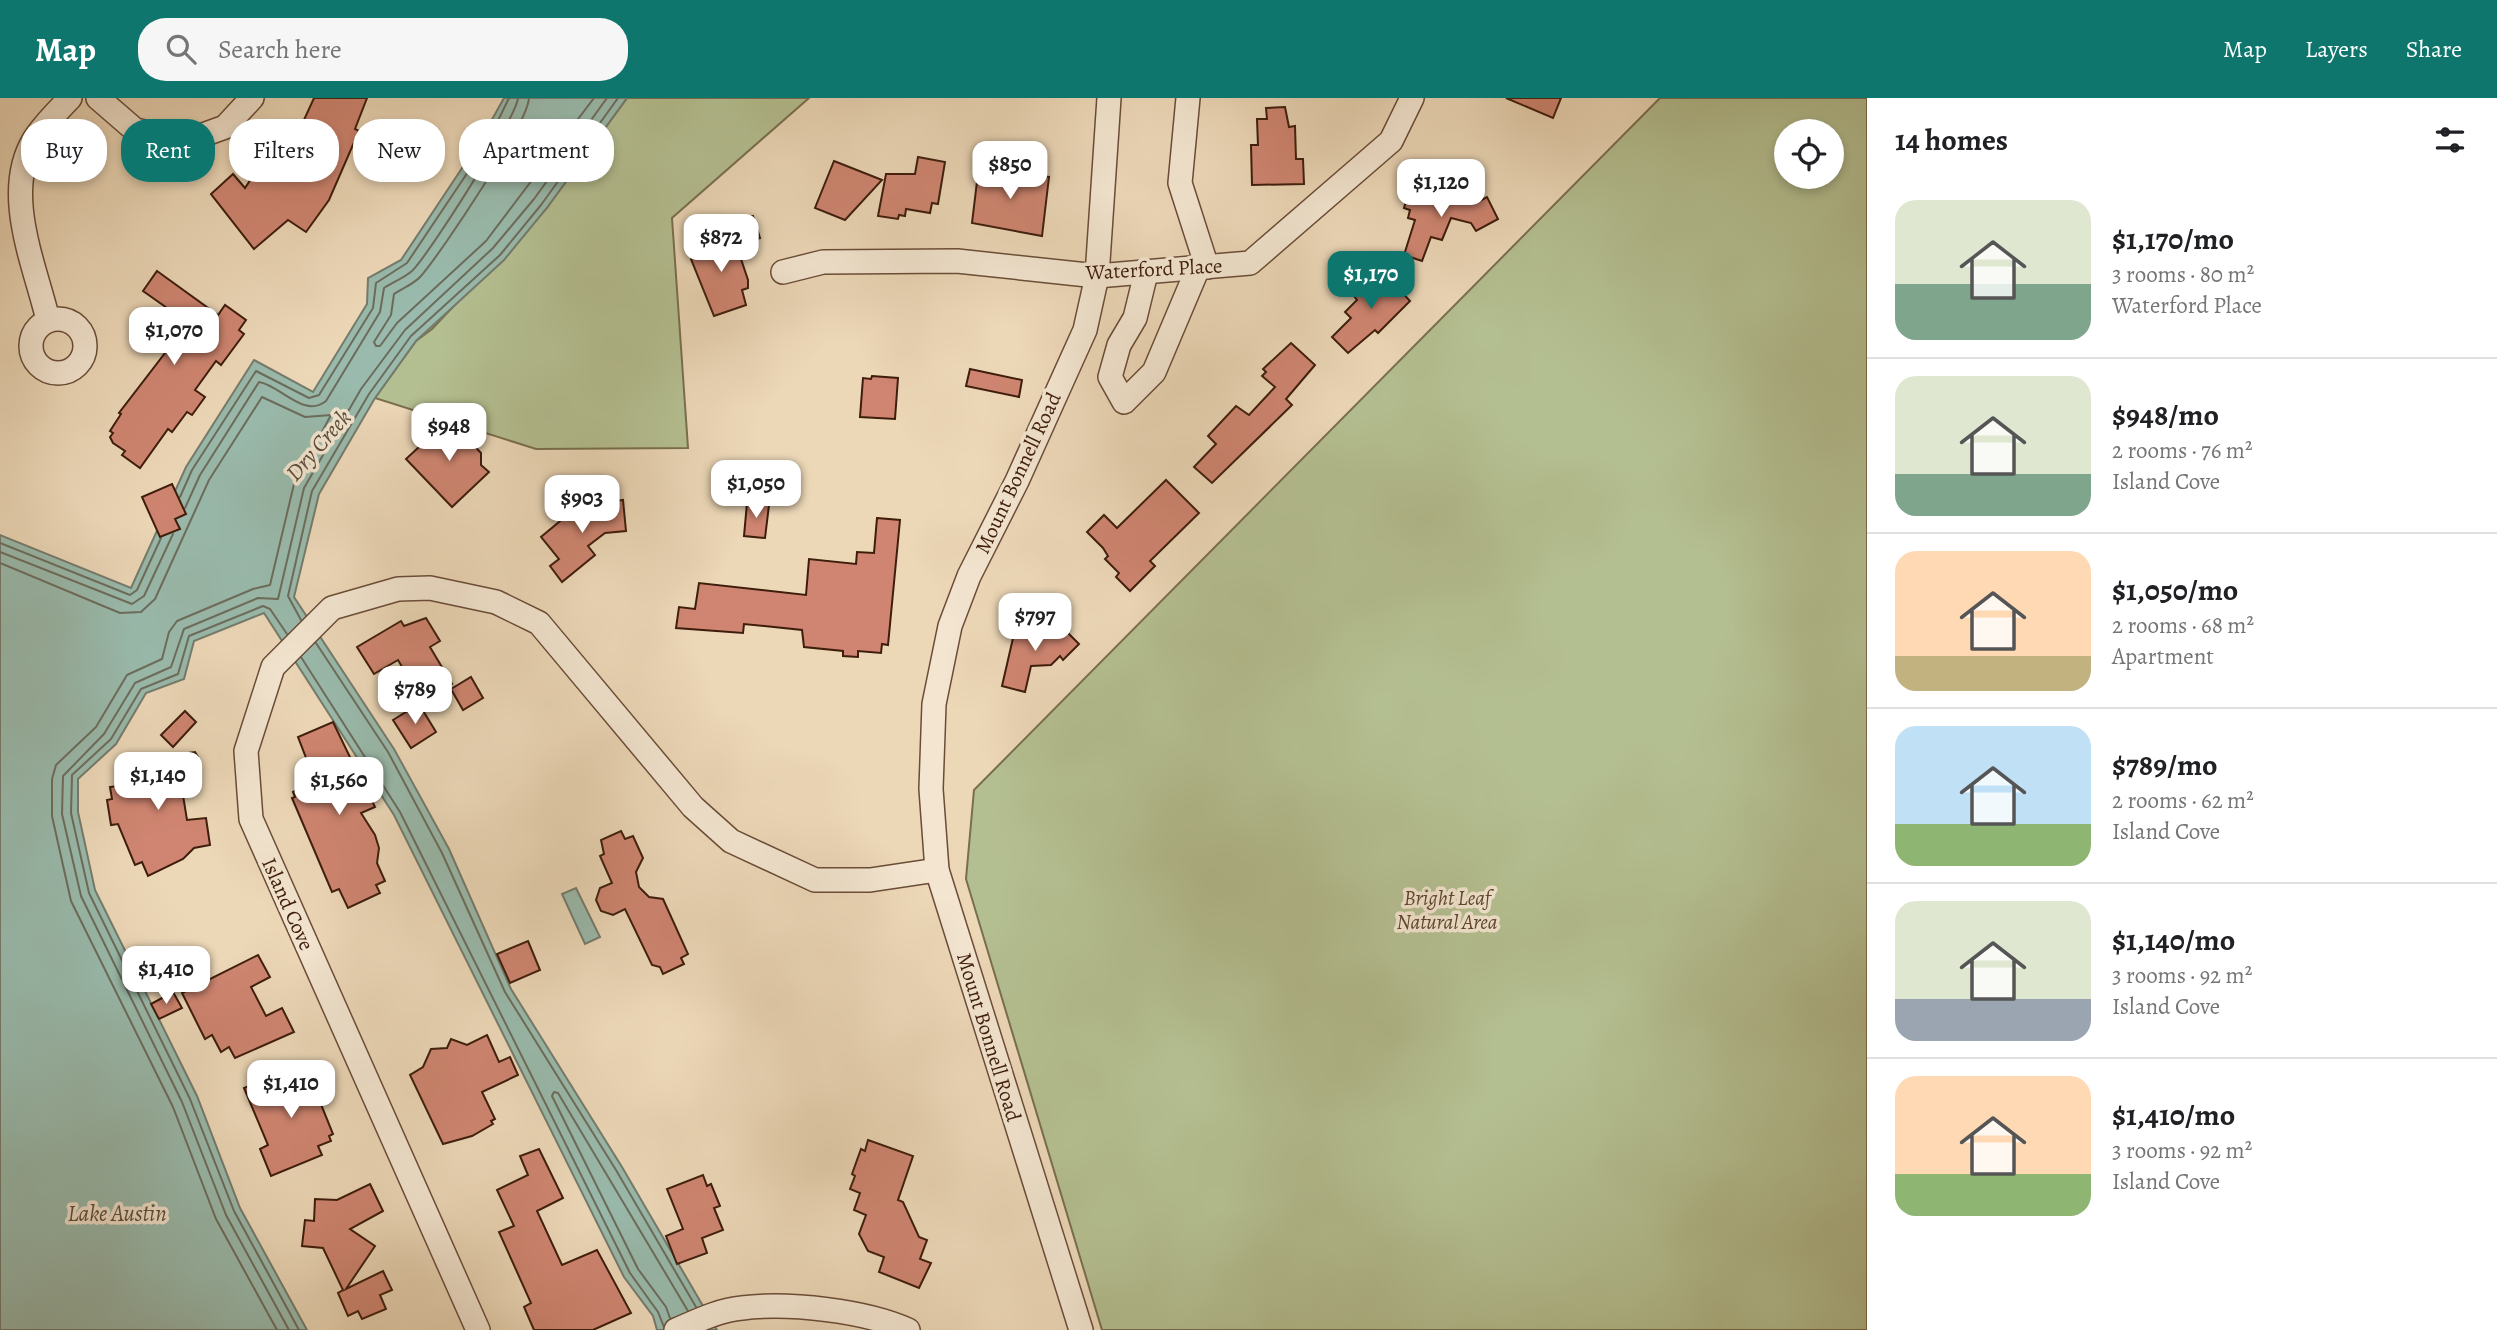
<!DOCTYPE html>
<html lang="en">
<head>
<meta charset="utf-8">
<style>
	body { margin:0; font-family:Alegreya,serif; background:#f6f6f6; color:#202124; height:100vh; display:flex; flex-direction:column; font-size:26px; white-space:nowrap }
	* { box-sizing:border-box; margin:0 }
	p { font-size:23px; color:#757577 }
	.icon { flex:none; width:38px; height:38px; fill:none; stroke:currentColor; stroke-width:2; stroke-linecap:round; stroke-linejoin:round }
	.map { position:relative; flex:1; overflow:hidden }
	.details { display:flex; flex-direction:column; background:#fff; width:630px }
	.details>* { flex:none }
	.banner { position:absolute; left:21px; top:21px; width:665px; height:63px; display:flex; gap:14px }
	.fabs { position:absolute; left:1774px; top:21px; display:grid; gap:14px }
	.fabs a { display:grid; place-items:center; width:70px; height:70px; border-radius:50%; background:#fff; box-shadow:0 4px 10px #0003; font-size:35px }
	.price { position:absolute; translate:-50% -60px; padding:0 16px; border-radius:14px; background:#fff; color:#222; font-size:23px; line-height:46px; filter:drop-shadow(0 2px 4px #0008) }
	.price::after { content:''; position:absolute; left:50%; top:42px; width:21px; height:16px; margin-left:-10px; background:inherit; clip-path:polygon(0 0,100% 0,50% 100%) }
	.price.on { background:#0f766e; color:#fff }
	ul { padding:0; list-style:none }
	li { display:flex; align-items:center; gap:21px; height:175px; padding:0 28px }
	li+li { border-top:2px solid #e0e0e0 }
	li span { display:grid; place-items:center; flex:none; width:196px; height:140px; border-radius:21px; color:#555 }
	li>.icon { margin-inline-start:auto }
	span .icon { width:84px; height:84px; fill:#fffc; stroke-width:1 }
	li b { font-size:30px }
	h2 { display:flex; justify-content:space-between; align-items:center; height:84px; padding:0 28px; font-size:30px }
	.chip { padding:0 24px; border-radius:28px; background:#fff; box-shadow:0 4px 10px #0003; font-size:24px; line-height:63px }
	.chip.on { background:#0f766e; color:#fff }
	header { display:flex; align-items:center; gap:42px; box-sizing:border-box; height:98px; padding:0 35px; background:#0f766e; color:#fff }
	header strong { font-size:33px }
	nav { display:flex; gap:38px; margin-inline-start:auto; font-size:24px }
	.search { width:490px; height:63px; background:#f6f6f6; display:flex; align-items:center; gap:18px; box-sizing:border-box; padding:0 24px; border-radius:28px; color:#757577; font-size:26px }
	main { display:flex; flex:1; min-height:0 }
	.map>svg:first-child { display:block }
</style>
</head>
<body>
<header>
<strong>Map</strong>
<div class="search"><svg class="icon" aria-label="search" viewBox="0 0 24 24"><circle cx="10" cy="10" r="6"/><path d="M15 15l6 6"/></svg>Search here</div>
<nav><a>Map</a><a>Layers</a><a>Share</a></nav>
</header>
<main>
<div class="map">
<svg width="1867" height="1232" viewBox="0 0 1867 1232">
	<rect width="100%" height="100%" fill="#ecd7b7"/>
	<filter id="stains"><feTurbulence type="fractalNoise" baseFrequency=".00286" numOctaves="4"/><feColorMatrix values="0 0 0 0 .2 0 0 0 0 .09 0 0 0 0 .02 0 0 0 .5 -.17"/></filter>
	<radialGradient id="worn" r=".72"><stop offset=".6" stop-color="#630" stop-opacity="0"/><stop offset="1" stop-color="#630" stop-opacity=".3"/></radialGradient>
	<!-- green -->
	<g fill="#b4bf91" stroke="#796e4e" stroke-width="2" fill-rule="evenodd">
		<polygon points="627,0 809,0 672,120 688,350 536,351 375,300 416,243 432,231 546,111"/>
		<path d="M1660 0H1867V1232H1102L966 781 974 692ZM1832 33V79H1787V33Z"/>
	</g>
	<!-- water -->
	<g fill="#99baac" stroke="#757b6c" stroke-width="2">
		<polygon points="504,0 627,0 546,111 504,162 416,243 375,300 319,396 294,499 394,651 449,751 511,891 622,1069 717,1232 657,1232 653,1218 624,1179 394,717 264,515 194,543 184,581 146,595 116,646 78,681 78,714 95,792 197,998 240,1110 307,1232 0,1232 0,437 131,490 186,369 254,262 313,294 367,206 368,180 401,162 480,43"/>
		<polygon points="576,790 600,839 585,846 562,796"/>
	</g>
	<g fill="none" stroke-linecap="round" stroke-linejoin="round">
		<!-- shore -->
		<g stroke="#6c6c5c" stroke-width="2">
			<path d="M529 0C528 25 441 155 421 178 414 186 403 190 394 196L391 217 374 244 376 248H380L397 225 486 143 594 0"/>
			<polyline points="180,399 192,372 256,273 309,300 319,297 373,210 376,185 407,165 486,47 509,0"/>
			<path d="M185 410 200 377 259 284C280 287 304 321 326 303L380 214 384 190C393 184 404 180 412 173 428 158 517 18 518 0"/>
			<polyline points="0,445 130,497 137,492 161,440"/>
			<polyline points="0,454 132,506 144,498 173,436"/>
			<polyline points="0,465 120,515 141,514 155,501 209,382 262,299 305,319 331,317 294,386 270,487 253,491 177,523 169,534 162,561 127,577 96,629 56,667 52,681 52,718 71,803 173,1009 216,1121 277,1232"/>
			<polyline points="301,522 288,498 312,393 369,296 411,238 500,157 541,107 618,0"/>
			<polyline points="287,536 270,511 263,508 189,538 178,576 141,591 111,641 72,677 71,715 89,795 190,1001 234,1113 299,1232"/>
			<polyline points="316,545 388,654 442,755 505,894 616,1072 696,1209"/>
			<polyline points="301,559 400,714 630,1175 658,1214 664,1229"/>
			<polyline points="670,1220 666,1209 638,1171 552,998 554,994 558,995 688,1213"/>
			<polyline points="289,1232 226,1117 182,1004 81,798 62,716 63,678 104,636 135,585 171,569 184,531 258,500 278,501 304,390 361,291 405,232 493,150 534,101 607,0"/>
		</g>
	</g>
	<!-- building -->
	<g fill="#cf8571" stroke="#3e1d0c" stroke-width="2">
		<polygon points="314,0 367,0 355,31 359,33 329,102 306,134 288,122 254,151 211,96 233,76 245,90 272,49 287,59"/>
		<polygon points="1506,0 1561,0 1553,20"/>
		<polygon points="1285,9 1289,29 1295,28 1296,61 1303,61 1304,86 1252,87 1251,47 1258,47 1257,21 1267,21 1266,10"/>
		<polygon points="918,59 945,64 938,106 932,105 930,115 906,111 905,118 899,117 898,121 878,118 886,76 915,76"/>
		<polygon points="834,63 882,82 845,122 815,110"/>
		<polygon points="979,67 998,69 997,73 1049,79 1042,138 972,125"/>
		<polygon points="1409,93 1434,100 1436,95 1474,106 1487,99 1498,121 1476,133 1471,125 1451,120 1442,142 1431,139 1422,163 1404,157 1415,122 1408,120 1410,112 1404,110"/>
		<polygon points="753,118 760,140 738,147 731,125"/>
		<polygon points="732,134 748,182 748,190 742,192 746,207 714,218 691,161 697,159 694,150"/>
		<polygon points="1381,172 1410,203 1378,235 1375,232 1348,255 1332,239 1351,220 1345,214 1357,202 1354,198"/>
		<polygon points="157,173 218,217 225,207 246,222 239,232 244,236 221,267 216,263 195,292 205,299 192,317 187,314 172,334 168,331 140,370 122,357 125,353 113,345 110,339 113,335 110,333 121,316 119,315 165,255 145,241 167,210 143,193"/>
		<polygon points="1291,245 1315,267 1286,301 1292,307 1212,385 1194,369 1216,346 1208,338 1236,308 1249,317 1275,289 1262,278 1266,274 1263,271"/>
		<polygon points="970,271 1022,282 1019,299 966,288"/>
		<polygon points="872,278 898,280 895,321 860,319 863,280 871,281"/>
		<polygon points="449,321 481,355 481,367 489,374 452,409 406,361"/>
		<polygon points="1166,382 1199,415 1150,463 1155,468 1130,493 1116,479 1119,475 1105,461 1108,458 1103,450 1087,434 1104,417 1117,430"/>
		<polygon points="172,386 186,416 175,421 180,431 160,439 142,399"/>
		<polygon points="623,402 626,433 605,435 588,448 595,457 562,484 550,468 559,461 541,439 577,409"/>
		<polygon points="747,405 769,407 765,440 744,438"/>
		<polygon points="877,420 900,422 888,547 882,546 881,555 858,553 858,559 843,558 843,553 804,549 802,532 744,526 743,535 676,530 679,509 695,511 699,485 806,497 809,461 856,466 857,454 874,455"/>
		<polygon points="426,520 440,543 430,549 452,586 423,604 398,562 374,576 357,549 401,523 404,528"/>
		<polygon points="1059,526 1079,546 1063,562 1060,558 1051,567 1031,568 1025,594 1002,588 1016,527 1029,528 1047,538"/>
		<polygon points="471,579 483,600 463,612 451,591"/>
		<polygon points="419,606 436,634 411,650 393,622"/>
		<polygon points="185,613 196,624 173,649 161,637"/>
		<polygon points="333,624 362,684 369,681 377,700 372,703 375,709 361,715 375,737 379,750 377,765 385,783 376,787 380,795 348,810 339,791 332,794 292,700 295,699 293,694 315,683 298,639"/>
		<polygon points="195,654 198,659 199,682 181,685 187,722 206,720 210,747 194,750 183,761 148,778 142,764 135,767 118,726 111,727 107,702 112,701 110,689 124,687 123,677 135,675 134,670 139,669 138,661"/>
		<polygon points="621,733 625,741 633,738 643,760 636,774 639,789 649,799 663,801 688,856 681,860 684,866 663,876 660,869 652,867 625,811 613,817 601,813 596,802 600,790 612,785 600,758 604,756 601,742"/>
		<polygon points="528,843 540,872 510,885 497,856"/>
		<polygon points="258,857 270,879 251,889 266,918 282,910 294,934 235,960 229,949 221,954 212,937 205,941 182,895"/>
		<polygon points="173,894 182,910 159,921 151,906"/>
		<polygon points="487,937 499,964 510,959 518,977 482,994 495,1021 491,1023 493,1026 472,1038 443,1046 410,977 423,969 431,951 447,950 451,941 467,947"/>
		<polygon points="318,972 328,995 318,999 333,1036 329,1038 331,1043 318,1048 322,1057 271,1078 260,1051 268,1047 244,990 269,980 271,984 286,978 289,984"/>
		<polygon points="868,1042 913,1058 898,1102 903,1104 919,1139 927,1142 920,1161 931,1165 919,1190 879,1174 884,1159 868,1153 859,1136 866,1117 854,1112 860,1095 850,1091 855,1078 852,1076 861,1051 865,1053"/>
		<polygon points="539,1051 563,1100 537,1113 562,1167 597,1152 631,1215 593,1232 534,1232 524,1209 531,1205 499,1134 514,1128 497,1092 528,1077 520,1058"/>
		<polygon points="703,1077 707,1088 711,1086 720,1108 714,1110 723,1132 702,1140 707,1155 677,1166 666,1138 683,1131 667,1091"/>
		<polygon points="370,1086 383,1113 350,1131 375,1148 346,1191 383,1173 392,1192 380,1197 386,1211 362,1221 358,1213 348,1218 338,1195 343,1192 323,1150 302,1148 305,1122 314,1123 315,1101 337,1102"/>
	</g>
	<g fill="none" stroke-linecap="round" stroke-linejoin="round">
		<!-- minor casing -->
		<g stroke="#6a4c37" stroke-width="26">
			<g id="minor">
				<polyline points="98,0 135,32 174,40 203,37 225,29 252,0"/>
				<polyline points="1188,0 1180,85 1207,169"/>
				<polyline points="783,174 823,164 957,163 1097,178 1250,165 1391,43 1412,0"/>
				<polyline points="1146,175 1135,220 1119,247 1110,279 1124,304 1154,274 1198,170"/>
				<circle cx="58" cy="248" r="27"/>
				<path d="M48 222C35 167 2 95 34 42 43 27 58 13 70 0"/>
				<polyline points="478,1232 251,721 246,653 273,569 332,510 398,491 430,490 496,504 539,525 693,709 731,743 815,782 870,782 937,772"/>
				<path d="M676 1232C697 1223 719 1212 742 1210 789 1204 866 1213 908 1232"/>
				<polyline points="1081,1232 937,772 931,691 934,606 950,528 969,478 1017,383 1085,232 1097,178 1109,0"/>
			</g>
		</g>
		<!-- minor -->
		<use href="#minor" stroke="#f3e5d0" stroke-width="23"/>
	</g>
	<g text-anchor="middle" stroke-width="7" stroke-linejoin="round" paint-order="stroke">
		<!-- street labels -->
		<g font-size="21" fill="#3e1d0c" stroke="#f3e5d0">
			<text transform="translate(1154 171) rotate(-3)" y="7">Waterford Place</text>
			<text transform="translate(1018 375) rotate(-65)" y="7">Mount Bonnell Road</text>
			<text transform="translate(288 806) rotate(66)" y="7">Island Cove</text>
			<text transform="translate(989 939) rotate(73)" y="7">Mount Bonnell Road</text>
		</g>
		<!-- park labels -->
		<g font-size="21" font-style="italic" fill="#5c462d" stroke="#f3e5d0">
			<text x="1447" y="807">Bright Leaf<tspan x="1447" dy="24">Natural Area</tspan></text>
		</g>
		<!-- water labels -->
		<g font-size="23" font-style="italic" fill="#594c3c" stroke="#f3e5d0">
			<text transform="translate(318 347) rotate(-49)" y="8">Dry Creek</text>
			<text x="117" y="1123">Lake Austin</text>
		</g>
	</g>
	<rect width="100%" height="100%" filter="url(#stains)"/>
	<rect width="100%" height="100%" fill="url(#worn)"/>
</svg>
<div class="fabs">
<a><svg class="icon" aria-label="locate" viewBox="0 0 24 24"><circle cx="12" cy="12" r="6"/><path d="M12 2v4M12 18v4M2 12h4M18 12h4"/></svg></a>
</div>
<b class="price" style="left:1010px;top:103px">$850</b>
<b class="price" style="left:1441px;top:121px">$1,120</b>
<b class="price" style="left:721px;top:176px">$872</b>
<b class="price on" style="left:1371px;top:213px">$1,170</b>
<b class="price" style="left:174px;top:269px">$1,070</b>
<b class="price" style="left:449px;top:365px">$948</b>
<b class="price" style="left:756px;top:422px">$1,050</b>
<b class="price" style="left:582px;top:437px">$903</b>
<b class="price" style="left:1035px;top:555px">$797</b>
<b class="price" style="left:415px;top:628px">$789</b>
<b class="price" style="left:158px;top:714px">$1,140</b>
<b class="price" style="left:339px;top:719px">$1,560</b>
<b class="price" style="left:166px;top:908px">$1,410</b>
<b class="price" style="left:291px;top:1022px">$1,410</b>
<div class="banner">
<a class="chip">Buy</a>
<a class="chip on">Rent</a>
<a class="chip">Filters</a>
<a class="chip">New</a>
<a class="chip">Apartment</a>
</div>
</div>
<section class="details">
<h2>14 homes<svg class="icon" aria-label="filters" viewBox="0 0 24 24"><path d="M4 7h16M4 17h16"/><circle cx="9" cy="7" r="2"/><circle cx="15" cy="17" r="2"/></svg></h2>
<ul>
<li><span style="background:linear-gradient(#dfe7d0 60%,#7fa58c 0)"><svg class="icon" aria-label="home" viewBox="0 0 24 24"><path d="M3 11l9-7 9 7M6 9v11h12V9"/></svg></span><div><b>$1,170/mo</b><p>3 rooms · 80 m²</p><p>Waterford Place</p></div></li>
<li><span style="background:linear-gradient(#dfe7d0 70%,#7fa58c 0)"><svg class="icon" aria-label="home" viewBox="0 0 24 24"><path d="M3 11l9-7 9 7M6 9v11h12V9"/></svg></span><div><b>$948/mo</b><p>2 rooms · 76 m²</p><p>Island Cove</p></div></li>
<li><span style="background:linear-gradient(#ffd9b3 75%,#c2b280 0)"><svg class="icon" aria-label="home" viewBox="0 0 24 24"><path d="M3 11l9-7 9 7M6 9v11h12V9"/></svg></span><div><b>$1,050/mo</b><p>2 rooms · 68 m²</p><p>Apartment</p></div></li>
<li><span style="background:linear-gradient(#bfe0f5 70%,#8fb573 0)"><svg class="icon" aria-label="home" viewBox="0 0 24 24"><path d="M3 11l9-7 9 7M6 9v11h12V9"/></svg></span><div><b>$789/mo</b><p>2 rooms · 62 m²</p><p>Island Cove</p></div></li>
<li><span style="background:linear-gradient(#dfe7d0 70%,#9aa5b1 0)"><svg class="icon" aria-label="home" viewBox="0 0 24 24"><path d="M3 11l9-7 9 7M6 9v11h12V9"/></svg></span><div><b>$1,140/mo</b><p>3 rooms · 92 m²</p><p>Island Cove</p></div></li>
<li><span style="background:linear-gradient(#ffd9b3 70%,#8fb573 0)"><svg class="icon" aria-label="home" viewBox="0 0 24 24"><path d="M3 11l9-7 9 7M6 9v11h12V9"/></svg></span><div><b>$1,410/mo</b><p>3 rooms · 92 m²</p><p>Island Cove</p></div></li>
</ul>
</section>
</main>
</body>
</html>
